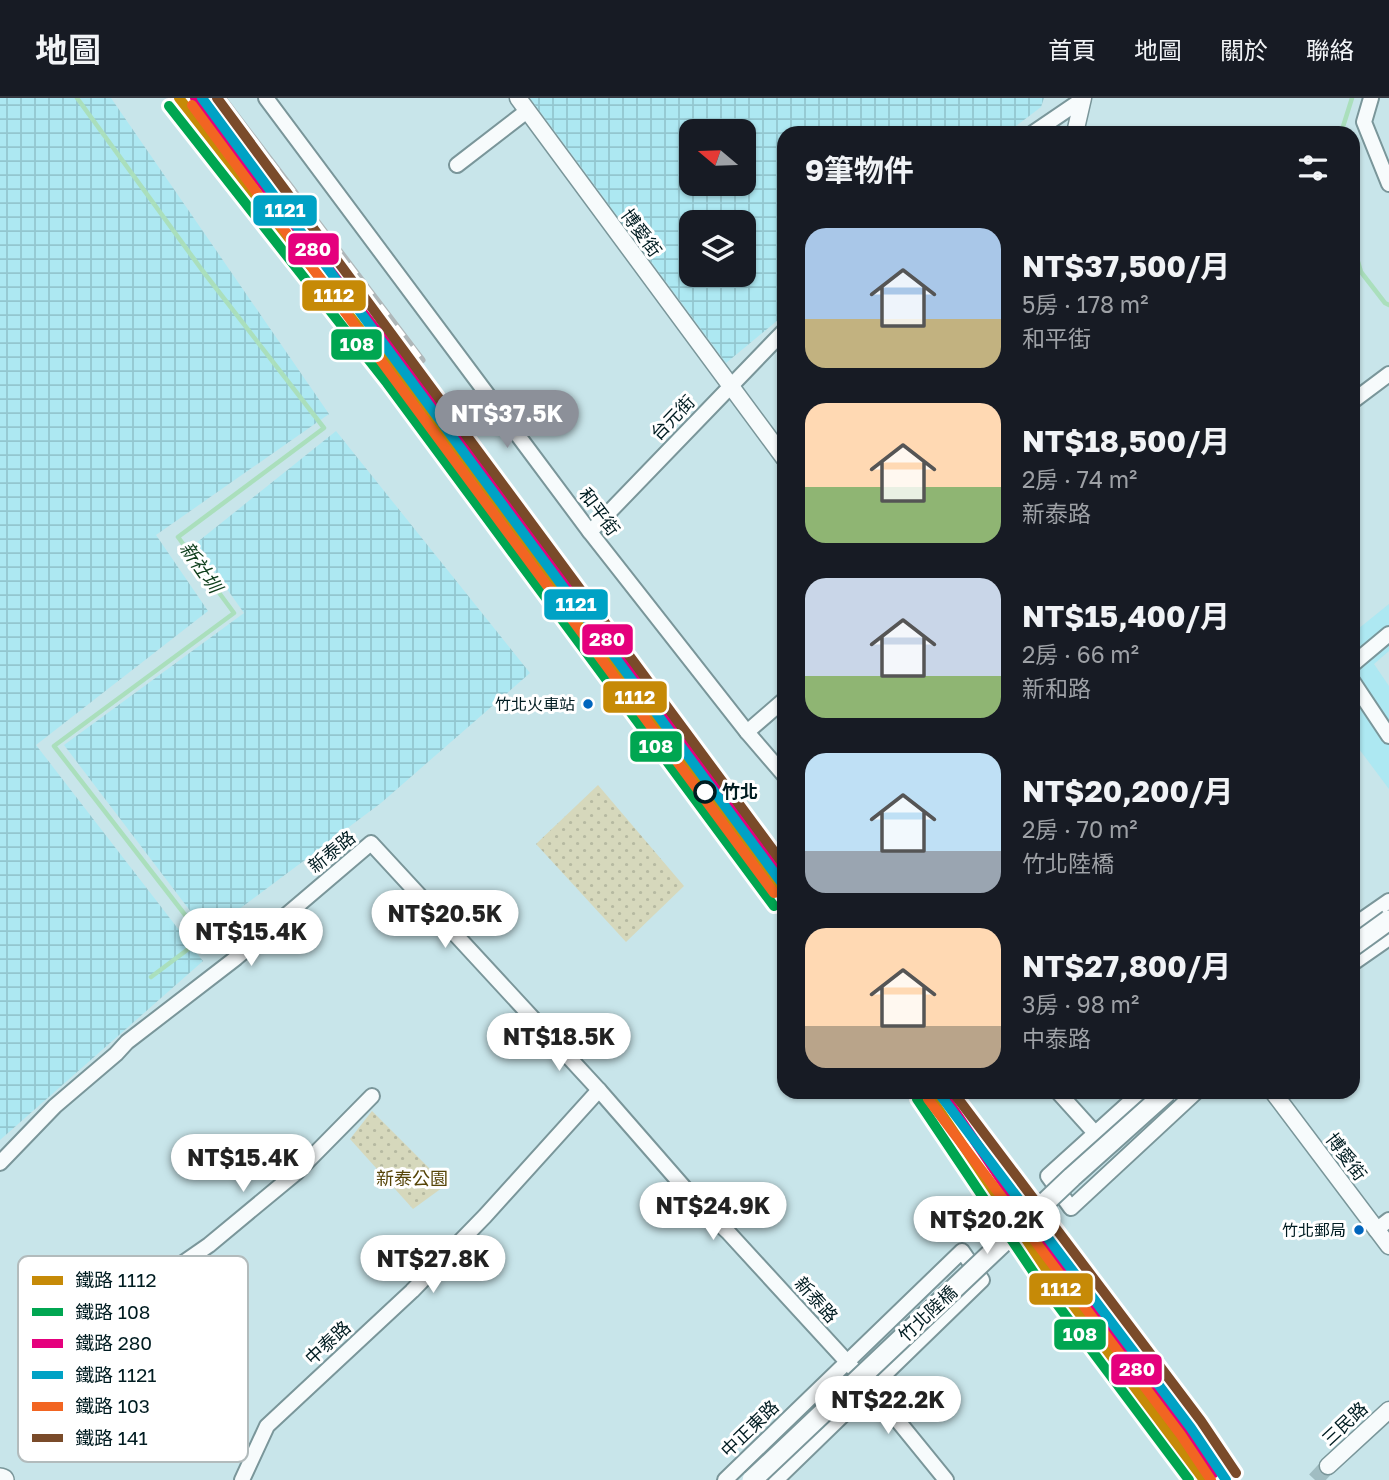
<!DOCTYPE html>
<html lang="zh-TW">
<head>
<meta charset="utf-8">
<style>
	body { margin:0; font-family:"Golos Text","Noto Sans TC",sans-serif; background:#242831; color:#f1f3f6; height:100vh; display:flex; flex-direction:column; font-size:26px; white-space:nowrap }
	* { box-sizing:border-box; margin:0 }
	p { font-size:23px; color:#9ea1a6 }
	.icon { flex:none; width:38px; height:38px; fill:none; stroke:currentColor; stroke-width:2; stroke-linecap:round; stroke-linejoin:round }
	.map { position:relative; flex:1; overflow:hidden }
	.drawer { position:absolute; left:777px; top:28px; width:583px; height:973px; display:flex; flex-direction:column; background:#171b24; border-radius:21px; box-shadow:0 2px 5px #0004 }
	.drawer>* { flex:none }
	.needle { width:46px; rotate:289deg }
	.fabs { position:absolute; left:679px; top:21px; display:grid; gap:14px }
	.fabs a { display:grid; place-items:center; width:77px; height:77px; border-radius:14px; background:#171b24; box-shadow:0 2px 5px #0004; font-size:35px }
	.price { position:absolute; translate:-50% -60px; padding:0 16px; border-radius:24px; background:#fff; color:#222; font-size:23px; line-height:46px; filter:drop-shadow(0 2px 4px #0008) }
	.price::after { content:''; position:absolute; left:50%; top:42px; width:21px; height:16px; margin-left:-10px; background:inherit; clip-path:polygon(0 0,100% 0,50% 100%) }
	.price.selected { background:#8c9099; color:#fff }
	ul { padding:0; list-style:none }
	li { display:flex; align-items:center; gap:21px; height:175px; padding:0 28px }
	li span { display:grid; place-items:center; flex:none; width:196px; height:140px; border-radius:21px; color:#555 }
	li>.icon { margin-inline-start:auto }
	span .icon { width:84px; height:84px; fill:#fffc; stroke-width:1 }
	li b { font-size:30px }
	h2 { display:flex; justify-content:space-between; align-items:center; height:84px; padding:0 28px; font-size:30px }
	header { display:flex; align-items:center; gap:42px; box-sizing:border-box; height:98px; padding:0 35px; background:#171b24; border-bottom:2px solid #363941 }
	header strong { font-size:33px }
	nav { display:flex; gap:38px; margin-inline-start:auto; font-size:24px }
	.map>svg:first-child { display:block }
</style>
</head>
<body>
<header>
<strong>地圖</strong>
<nav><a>首頁</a><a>地圖</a><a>關於</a><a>聯絡</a></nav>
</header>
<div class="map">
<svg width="1389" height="1382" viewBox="0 0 1389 1382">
	<defs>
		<pattern id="industrial-grid" width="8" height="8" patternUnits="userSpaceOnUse" patternTransform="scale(1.75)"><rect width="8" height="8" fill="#ade8f2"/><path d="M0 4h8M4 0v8" fill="none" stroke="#93c6cf"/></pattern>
		<pattern id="grass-dots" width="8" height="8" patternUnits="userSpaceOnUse" patternTransform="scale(1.75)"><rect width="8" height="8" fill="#d6d8bc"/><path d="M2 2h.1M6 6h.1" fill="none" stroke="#b6b9a1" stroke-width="1.8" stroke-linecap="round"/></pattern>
	</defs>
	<rect width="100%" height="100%" fill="#c8e5ea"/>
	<!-- built -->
	<polygon fill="#ade8f2" points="1389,506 1389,553 1374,566 1389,588 1389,691 1353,643 1353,535"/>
	<!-- industrial -->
	<g fill="url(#industrial-grid)" fill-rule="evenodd">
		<polygon points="0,0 111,0 329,316 156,437 208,513 36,647 203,863 0,1042"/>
		<path d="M530 0H1044L1041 9 1007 35H784V217L726 265ZM744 33V86H691V33ZM744 124V177H691V124Z"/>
		<polygon points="336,333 530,575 381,705 207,835 64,647 244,515 195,446"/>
	</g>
	<!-- grass -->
	<g fill="url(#grass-dots)">
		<polygon points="598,687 684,788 626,844 536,746"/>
		<polygon points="372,1013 446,1087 413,1111 350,1041"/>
	</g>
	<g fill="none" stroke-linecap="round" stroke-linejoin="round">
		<!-- stream -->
		<g stroke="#aadfbc" stroke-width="4.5">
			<polyline points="77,0 202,172 324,330 178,439 234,515 54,648 203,840 151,879"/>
			<polyline points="1341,35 1352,0"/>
			<polyline points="1353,147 1361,174 1385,205 1389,207"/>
		</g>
		<!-- tertiary-tunnel -->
		<polyline stroke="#a0bdc2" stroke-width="16" stroke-dasharray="16 8" stroke-linecap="butt" points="1315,1382 1328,1368"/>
		<!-- minor casing -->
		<g stroke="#7a969a" stroke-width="18">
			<g id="minor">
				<polyline points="266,0 590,434 747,634 784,677"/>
				<polyline points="1371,0 1364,24 1389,86"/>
				<polyline points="1033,35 1083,1"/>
				<polyline points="457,67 527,13"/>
				<polyline points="1353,303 1389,276"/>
				<polyline points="590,434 784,233"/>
				<polyline points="1353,566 1389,536"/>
				<polyline points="1353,584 1389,638"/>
				<polyline points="747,634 784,602"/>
				<polyline points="1353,828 1389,803"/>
				<polyline points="1353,865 1389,840"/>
				<polyline points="1058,994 1095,1035"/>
				<polyline points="1141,994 1048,1078 1071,1110 1196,994"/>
				<polyline points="0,1065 55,1008 116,956 127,944 236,860 371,745 599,992 702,1110 728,1134 872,1291 946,1382"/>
				<polyline points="1376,1132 1389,1122"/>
				<polyline points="124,1206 209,1147 297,1074 372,998"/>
				<polyline points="242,1382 267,1328 412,1193 485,1118 599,992"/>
				<polyline points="725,1382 962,1153 982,1182 776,1382"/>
			</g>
		</g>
		<!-- tertiary casing -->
		<g stroke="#7a969a" stroke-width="19">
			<g id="tertiary">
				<polyline points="518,0 784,360"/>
				<polyline points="1075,35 1083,0"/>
				<polyline points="1273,994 1389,1148"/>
				<polyline points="1328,1368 1389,1312"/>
			</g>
		</g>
		<!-- primary casing -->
		<g stroke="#7a969a" stroke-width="24">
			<polyline id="primary" points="0,1381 3,1382"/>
		</g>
		<!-- minor -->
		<use href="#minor" stroke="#f7fbfc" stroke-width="14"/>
		<!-- tertiary -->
		<use href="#tertiary" stroke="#f7fbfc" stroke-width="16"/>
		<!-- primary -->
		<use href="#primary" stroke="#f7fbfc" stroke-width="21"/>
		<!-- rail casing -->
		<g stroke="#afb7b9" stroke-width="7">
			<polyline id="rail" points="223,0 422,262"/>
		</g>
		<!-- rail -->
		<use href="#rail" stroke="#fff" stroke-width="4.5" stroke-dasharray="13" stroke-linecap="butt"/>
		<!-- secondary-bridge casing -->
		<g stroke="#7a969a" stroke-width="23" stroke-linecap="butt">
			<g id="secondary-bridge">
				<polyline points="1353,848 1389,822"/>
				<polyline points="752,1382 1072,1079 1167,994"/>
			</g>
		</g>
		<!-- secondary-bridge -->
		<use href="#secondary-bridge" stroke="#f7fbfc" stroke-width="19"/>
		<!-- rail-1 casing -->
		<g stroke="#fff" stroke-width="16">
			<g id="rail-1">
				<polyline points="179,0 397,278 784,801"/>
				<polyline points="927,994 1046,1171 1204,1382"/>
			</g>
		</g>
		<!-- rail-2 casing -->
		<g stroke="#fff" stroke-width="16">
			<g id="rail-2">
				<polyline points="169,8 387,285 774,808"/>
				<polyline points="917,1001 1036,1178 1189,1382"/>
			</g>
		</g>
		<!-- rail-3 casing -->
		<g stroke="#fff" stroke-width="16">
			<g id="rail-3">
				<polyline points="195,0 407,271 784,780"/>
				<polyline points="942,994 1056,1164 1214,1375"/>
			</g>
		</g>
		<!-- rail-4 casing -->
		<g stroke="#fff" stroke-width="16">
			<g id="rail-4">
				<polyline points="202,0 784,788"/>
				<polyline points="938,994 1191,1330 1226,1382"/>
			</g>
		</g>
		<!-- rail-5 casing -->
		<g stroke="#fff" stroke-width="16">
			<g id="rail-5">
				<polyline points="192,7 774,795"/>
				<polyline points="928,1001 1181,1337 1211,1382"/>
			</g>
		</g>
		<!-- rail-6 casing -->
		<g stroke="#fff" stroke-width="16">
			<g id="rail-6">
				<polyline points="217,0 784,767"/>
				<polyline points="953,994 1201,1323 1236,1375"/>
			</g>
		</g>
		<!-- rail-1 -->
		<use href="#rail-1" stroke="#c68a07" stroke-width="10"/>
		<!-- rail-2 -->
		<use href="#rail-2" stroke="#00a651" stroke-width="10"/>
		<!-- rail-3 -->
		<use href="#rail-3" stroke="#e5007d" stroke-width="10"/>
		<!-- rail-4 -->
		<use href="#rail-4" stroke="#00a2c5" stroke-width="10"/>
		<!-- rail-5 -->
		<use href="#rail-5" stroke="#f26522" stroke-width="10"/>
		<!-- rail-6 -->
		<use href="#rail-6" stroke="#7a4b2a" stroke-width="10"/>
	</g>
	<!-- markers -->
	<g fill="#0065bd" stroke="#fff" stroke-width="2.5">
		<circle cx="588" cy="606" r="6"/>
		<circle cx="1359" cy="1132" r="6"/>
	</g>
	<circle fill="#fff" stroke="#001c21" stroke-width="3.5" cx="705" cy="694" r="10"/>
	<g text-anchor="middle" stroke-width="6" stroke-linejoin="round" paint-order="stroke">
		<!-- bus labels -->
		<g font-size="16" fill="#001c21" stroke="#fff" text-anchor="end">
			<text x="575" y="612">竹北火車站</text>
			<text x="1346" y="1138">竹北郵局</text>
		</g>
		<!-- street labels -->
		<g font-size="18" fill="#001c21" stroke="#fff">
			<text transform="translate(641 135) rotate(54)" y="6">博愛街</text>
			<text transform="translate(673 320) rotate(-46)" y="6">台元街</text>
			<text transform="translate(599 414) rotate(53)" y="6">和平街</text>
			<text transform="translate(332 754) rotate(-39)" y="6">新泰路</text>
			<text transform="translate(1346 1059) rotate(53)" y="6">博愛街</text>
			<text transform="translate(816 1202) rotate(48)" y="6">新泰路</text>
			<text transform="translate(928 1216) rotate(-43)" y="6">竹北陸橋</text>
			<text transform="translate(328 1245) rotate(-43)" y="6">中泰路</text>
			<text transform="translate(1345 1326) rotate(-43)" y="6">三民路</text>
			<text transform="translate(750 1331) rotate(-44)" y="6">中正東路</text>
		</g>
		<!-- stop labels -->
		<g font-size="18" font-weight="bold" fill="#001c21" stroke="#fff" text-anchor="start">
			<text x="722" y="700">竹北</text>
		</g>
		<!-- park labels -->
		<g font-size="18" fill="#564407" stroke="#fff">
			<text x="412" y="1087">新泰公園</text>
		</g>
		<!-- water labels -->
		<g font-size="19" font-style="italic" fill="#11401e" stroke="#fff">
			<text transform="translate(201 469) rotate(55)" y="7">新社圳</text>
		</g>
	</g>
	<!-- legend -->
	<rect x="18" y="1158" width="230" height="206" rx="10" fill="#fff" stroke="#b2bbbc" stroke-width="2"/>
	<rect x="32" y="1178" width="31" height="9" fill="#c68a07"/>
	<rect x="32" y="1210" width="31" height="8" fill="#00a651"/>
	<rect x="32" y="1241" width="31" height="9" fill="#e5007d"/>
	<rect x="32" y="1273" width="31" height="8" fill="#00a2c5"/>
	<rect x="32" y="1304" width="31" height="9" fill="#f26522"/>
	<rect x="32" y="1336" width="31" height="8" fill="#7a4b2a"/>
	<g font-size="19" fill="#001c21">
		<text x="75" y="1189">鐵路 1112</text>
		<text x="75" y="1221">鐵路 108</text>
		<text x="75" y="1252">鐵路 280</text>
		<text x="75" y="1284">鐵路 1121</text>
		<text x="75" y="1315">鐵路 103</text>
		<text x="75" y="1347">鐵路 141</text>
	</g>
	<g stroke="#fff" stroke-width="2.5">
		<rect x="252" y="96" width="66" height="33" rx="7" fill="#00a2c5"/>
		<rect x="287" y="134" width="53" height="34" rx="7" fill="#e5007d"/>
		<rect x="301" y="181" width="66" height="33" rx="7" fill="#c68a07"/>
		<rect x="330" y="230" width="53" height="33" rx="7" fill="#00a651"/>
		<rect x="543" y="490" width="66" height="33" rx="7" fill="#00a2c5"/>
		<rect x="581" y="525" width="53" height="33" rx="7" fill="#e5007d"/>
		<rect x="602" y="582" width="66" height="34" rx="7" fill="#c68a07"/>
		<rect x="629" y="632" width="54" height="33" rx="7" fill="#00a651"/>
		<rect x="1028" y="1174" width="66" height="34" rx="7" fill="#c68a07"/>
		<rect x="1053" y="1220" width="54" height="33" rx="7" fill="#00a651"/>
		<rect x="1110" y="1255" width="53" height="33" rx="7" fill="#e5007d"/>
	</g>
	<g font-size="19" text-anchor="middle" font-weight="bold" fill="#fff">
		<text x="285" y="119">1121</text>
		<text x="313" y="158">280</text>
		<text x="334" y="204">1112</text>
		<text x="357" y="253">108</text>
		<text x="576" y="513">1121</text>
		<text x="607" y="548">280</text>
		<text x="635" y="606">1112</text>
		<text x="656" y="655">108</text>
		<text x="1061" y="1198">1112</text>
		<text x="1080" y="1243">108</text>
		<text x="1137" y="1278">280</text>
	</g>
</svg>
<div class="fabs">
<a><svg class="needle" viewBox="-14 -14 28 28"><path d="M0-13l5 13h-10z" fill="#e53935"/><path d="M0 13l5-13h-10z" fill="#9ea1a6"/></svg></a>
<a><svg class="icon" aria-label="layers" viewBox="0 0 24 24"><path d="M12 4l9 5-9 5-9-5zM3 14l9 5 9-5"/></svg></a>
</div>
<b class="price selected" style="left:507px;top:352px">NT$37.5K</b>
<b class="price" style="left:445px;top:852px">NT$20.5K</b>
<b class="price" style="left:251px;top:870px">NT$15.4K</b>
<b class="price" style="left:559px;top:975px">NT$18.5K</b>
<b class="price" style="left:243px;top:1096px">NT$15.4K</b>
<b class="price" style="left:713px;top:1144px">NT$24.9K</b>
<b class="price" style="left:987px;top:1158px">NT$20.2K</b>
<b class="price" style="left:433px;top:1197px">NT$27.8K</b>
<b class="price" style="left:888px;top:1338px">NT$22.2K</b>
<section class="drawer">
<h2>9筆物件<svg class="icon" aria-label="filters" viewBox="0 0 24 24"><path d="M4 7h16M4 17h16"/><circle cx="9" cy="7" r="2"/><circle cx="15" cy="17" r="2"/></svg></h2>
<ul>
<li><span style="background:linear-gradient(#a9c7e8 65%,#c2b280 0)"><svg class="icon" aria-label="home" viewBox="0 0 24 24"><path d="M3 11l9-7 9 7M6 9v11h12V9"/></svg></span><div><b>NT$37,500/月</b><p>5房 · 178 m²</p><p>和平街</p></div></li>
<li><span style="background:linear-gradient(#ffd9b3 60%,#8fb573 0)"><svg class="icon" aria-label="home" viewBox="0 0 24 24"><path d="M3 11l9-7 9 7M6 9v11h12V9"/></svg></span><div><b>NT$18,500/月</b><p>2房 · 74 m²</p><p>新泰路</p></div></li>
<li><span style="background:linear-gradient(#c9d6e8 70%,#8fb573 0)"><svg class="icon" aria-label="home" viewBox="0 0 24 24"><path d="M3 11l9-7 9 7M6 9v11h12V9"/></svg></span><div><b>NT$15,400/月</b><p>2房 · 66 m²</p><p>新和路</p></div></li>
<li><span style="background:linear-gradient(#bfe0f5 70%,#9aa5b1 0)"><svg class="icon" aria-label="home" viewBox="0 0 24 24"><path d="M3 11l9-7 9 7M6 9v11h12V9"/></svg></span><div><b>NT$20,200/月</b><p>2房 · 70 m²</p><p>竹北陸橋</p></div></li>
<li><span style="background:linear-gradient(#ffd9b3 70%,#b9a48a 0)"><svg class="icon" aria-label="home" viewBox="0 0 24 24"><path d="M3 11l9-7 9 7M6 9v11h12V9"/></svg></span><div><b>NT$27,800/月</b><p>3房 · 98 m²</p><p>中泰路</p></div></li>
</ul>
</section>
</div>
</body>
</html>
